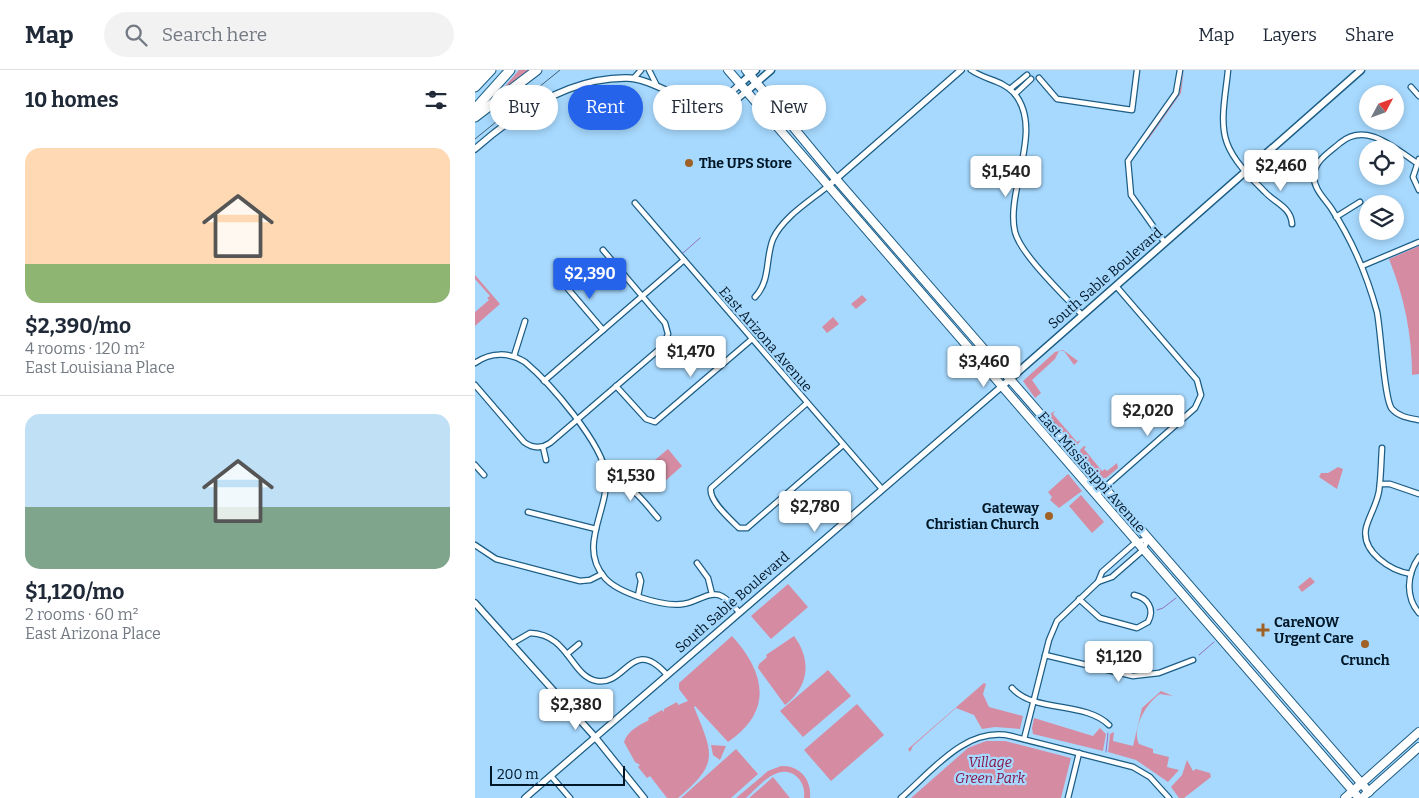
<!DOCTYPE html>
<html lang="en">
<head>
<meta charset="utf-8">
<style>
	body { margin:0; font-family:Bitter,serif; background:#f2f2f3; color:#1f2937; height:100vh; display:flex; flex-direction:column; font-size:19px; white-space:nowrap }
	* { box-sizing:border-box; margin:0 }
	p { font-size:16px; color:#747a83 }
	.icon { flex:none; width:28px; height:28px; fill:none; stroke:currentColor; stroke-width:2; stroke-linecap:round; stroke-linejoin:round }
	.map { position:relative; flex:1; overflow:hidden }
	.drawer { display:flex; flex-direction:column; background:#fff; width:475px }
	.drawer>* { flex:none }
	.top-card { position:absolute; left:15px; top:15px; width:475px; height:45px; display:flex; gap:10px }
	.needle { width:32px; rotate:49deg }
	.fabs { position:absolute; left:884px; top:15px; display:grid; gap:10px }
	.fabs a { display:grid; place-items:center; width:45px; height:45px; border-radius:50%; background:#fff; box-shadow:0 2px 8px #0003; font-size:25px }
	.scale { position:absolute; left:15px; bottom:12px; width:135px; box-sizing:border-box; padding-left:5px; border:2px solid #001727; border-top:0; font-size:14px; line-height:18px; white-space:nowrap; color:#001727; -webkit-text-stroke:4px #a7d9fe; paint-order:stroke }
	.price { position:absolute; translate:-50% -42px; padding:0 11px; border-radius:5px; background:#fff; color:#222; font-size:16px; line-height:32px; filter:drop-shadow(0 1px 2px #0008) }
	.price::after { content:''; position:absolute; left:50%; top:30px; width:15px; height:11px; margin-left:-8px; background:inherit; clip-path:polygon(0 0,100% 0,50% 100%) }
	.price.selected { background:#2563eb; color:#fff }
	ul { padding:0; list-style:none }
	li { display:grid; align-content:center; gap:10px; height:265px; padding:0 25px }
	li+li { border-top:1px solid #e0e1e3 }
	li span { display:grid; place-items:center; height:155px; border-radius:15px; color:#555 }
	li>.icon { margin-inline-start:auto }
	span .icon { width:90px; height:90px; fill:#fffc; stroke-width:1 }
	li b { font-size:21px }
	h2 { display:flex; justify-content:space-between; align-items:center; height:60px; padding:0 25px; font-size:21px }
	.tag { padding:0 18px; border-radius:22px; background:#fff; box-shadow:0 2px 8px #0003; font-size:18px; line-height:45px }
	.tag.selected { background:#2563eb; color:#fff }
	header { display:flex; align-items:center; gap:30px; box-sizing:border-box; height:70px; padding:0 25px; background:#fff; border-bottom:1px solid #e0e1e3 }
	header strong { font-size:24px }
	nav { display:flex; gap:28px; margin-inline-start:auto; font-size:18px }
	.search { width:350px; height:45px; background:#f2f2f3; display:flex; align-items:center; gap:12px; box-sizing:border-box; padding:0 18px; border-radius:28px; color:#747a83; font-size:19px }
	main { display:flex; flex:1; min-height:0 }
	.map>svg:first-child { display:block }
</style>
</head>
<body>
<header>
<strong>Map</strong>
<div class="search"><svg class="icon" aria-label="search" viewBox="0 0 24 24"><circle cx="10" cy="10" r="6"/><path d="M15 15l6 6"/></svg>Search here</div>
<nav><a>Map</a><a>Layers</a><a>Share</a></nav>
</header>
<main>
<section class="drawer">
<h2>10 homes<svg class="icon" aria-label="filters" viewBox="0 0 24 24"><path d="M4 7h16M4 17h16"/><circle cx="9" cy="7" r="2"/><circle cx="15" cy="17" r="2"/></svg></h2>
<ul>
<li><span style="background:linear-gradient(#ffd9b3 75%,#8fb573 0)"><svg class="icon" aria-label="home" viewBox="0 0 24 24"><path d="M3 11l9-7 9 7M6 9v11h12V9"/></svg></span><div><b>$2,390/mo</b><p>4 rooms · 120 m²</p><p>East Louisiana Place</p></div></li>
<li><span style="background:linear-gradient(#bfe0f5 60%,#7fa58c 0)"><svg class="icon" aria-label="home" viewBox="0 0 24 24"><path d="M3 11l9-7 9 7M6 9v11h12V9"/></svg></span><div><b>$1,120/mo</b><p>2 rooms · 60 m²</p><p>East Arizona Place</p></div></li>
</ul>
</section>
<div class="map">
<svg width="944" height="728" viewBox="0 0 944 728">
	<rect width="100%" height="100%" fill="#a7d9fe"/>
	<!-- green -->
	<g fill="#d58ca2">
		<polygon points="44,0 55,0 28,22 26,21"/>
		<polygon points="709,0 706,23 673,70 671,68 704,24"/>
		<path d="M944 176V304L937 305C937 264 929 226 914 189Z"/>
		<polygon points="0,205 25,234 0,256 0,242 14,230 12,228 15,226 0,209"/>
		<polygon points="387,225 392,230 381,239 376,234"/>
		<polygon points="358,247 364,254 352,263 347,257"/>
		<polygon points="588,280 603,291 599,295 589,281 584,281 580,289 557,310 566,323 560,328 548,311 580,282"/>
		<polygon points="580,341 578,344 602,372 606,370 602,375 597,374 575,349 575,344"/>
		<polygon points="609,376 611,377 609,379 627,401 630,399 632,401 642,393 643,398 631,408 628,408 606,384 605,380"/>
		<polygon points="193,379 207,396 189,412 174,395"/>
		<polygon points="863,397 868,399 862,419 844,407 846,403 853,403"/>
		<polygon points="593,404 607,421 584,438 575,430 577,427 573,422"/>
		<polygon points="606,425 629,452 617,463 594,436"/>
		<polygon points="835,507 840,512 827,522 823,517"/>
		<polygon points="313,514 333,537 296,569 276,546"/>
		<path d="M257 566C290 602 299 641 253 672L220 636 219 637C238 684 245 693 203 728H192L175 706 172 708 163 697 165 695 160 692 149 672C153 660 165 655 174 650L173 648 187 640 189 642V639L202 632 203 635 213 631 204 619V613Z"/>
		<path d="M319 566C337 590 334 617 310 635L283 598 284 594 292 587 291 585Z"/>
		<polygon points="353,600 376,626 328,667 305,641"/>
		<polygon points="509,613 511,614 508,624 514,637 548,646 545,659 520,657 507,659 499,645 481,638 438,676 435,682 433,679"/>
		<path d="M686 621 698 626 685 624C672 632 656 659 664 674L678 679V683L694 687 692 697 704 700 693 712 661 690 633 682 635 664 639 662 638 671 658 676 667 638Z"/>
		<polygon points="382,634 409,665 356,711 329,680"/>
		<polygon points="559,648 618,666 625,658 631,664 628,681 558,664 557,658"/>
		<polygon points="511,671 530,671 596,688 586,728 436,728 493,678"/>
		<polygon points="236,675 251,676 245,690 238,685"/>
		<polygon points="261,679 283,704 256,728 206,728"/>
		<polygon points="712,690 718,701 721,699 735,703 736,707 709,728 704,728 696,717 707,705"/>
		<path d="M306 696C325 695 337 710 335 728H329C330 720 328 712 321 706 303 692 283 717 271 728H261L293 701Z"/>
		<polygon points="298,707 315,728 274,728"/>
	</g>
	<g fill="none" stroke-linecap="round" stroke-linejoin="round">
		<!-- stream -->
		<g stroke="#9072c0" stroke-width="1">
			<polyline points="208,183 225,168"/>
			<polyline points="682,540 688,538 701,528"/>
			<polyline points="724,585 739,572"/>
			<polyline points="631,682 633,663"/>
		</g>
		<!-- minor casing -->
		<g stroke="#1c5d85" stroke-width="7">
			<g id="minor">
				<polyline points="174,0 181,14"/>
				<path d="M496 0C510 10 527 10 539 23 570 59 530 121 540 162 546 185 590 226 607 245"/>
				<path d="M753 0C751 23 744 52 752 73 759 92 777 109 790 122 800 133 816 137 817 154"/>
				<polyline points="159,8 166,0"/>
				<polyline points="564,8 582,29 657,40 662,0"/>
				<polyline points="936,17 944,26"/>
				<polyline points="535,19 552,5"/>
				<polyline points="540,24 556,9"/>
				<polyline points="944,89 938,107 944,120"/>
				<path d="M942 93C919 78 891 51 865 73 855 82 840 90 839 105 838 118 849 128 856 138 877 170 892 205 902 242 906 261 909 330 917 339 924 347 934 348 944 350"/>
				<polyline points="829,104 839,105"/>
				<polyline points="160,133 407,419"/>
				<polyline points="861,147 885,132"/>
				<polyline points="690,173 656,125 653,91 701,23 705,0"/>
				<polyline points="887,196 944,172"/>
				<polyline points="88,213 128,260"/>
				<path d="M280 227C296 210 290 189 298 169 308 147 335 131 353 116"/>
				<polyline points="39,286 50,251"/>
				<path d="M0 293C16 282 34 282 50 292 75 313 128 374 131 405 134 441 102 476 130 508 143 523 188 537 208 534 220 533 232 522 244 525 253 528 258 536 264 542"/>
				<polyline points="69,311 209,190"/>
				<path d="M0 315 49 372C57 378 66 379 75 373L188 276 193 264 190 253 128 180"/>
				<polyline points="141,316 171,349 180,352 277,269"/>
				<path d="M332 333 236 418C233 430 255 449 264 458H272L368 375"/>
				<polyline points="68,377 71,390"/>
				<path d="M907 378C906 392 906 407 904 421 902 434 894 446 891 458 886 482 916 501 936 504"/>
				<polyline points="0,395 9,405"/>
				<path d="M131 410C156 411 168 431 183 448"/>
				<polyline points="905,414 915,414 944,424"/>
				<polyline points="621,425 720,338 726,325 722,310 641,216"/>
				<polyline points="53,442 121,459"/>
				<polyline points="0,475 21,489 105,511 115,510 127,504"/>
				<path d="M944 487C932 504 930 527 944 543"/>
				<polyline points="222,493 233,508 237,524"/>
				<polyline points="623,512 627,502 661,472 673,469"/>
				<polyline points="163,526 166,511 164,505"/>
				<path d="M604 529 625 548 662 558 673 552C680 539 673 528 659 525"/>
				<path d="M36 574 55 563C94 564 96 607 122 611 151 616 157 565 192 605"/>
				<polyline points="92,584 104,574"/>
				<polyline points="570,585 658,606 684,603 718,590"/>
				<path d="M537 618C559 643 610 631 634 655"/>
				<polyline points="549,669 574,570 582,551 623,512 637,507 668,480 673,469"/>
				<polyline points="76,706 95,728"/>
				<path d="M426 728C457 701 491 656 536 666L658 697 675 707 694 728"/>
				<polyline points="593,728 604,683"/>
			</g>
		</g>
		<!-- tertiary casing -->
		<g stroke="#1c5d85" stroke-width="8">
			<g id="tertiary">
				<path d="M210 31C236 53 249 40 272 21"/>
				<path d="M0 79C41 43 94 7 152 8 180 8 219 42 242 33 251 29 258 20 265 14"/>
				<polyline points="353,116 486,0"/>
				<polyline points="0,533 120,667 169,728"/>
				<polyline points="50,728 526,317"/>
			</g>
		</g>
		<!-- secondary casing -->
		<g stroke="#1c5d85" stroke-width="9">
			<g id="secondary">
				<polyline points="265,14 281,0"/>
				<polyline points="272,21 296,0"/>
				<polyline points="526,317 886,0"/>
			</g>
		</g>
		<!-- primary casing -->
		<g stroke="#1c5d85" stroke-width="10">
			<g id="primary">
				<polyline points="253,0 884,728"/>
				<polyline points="271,0 361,109 894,722"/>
				<polyline points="890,725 944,677"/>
				<polyline points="870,728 944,662"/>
			</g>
		</g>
		<!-- motorway casing -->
		<g stroke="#1c5d85" stroke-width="11">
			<g id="motorway">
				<polyline points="0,7 6,0"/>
				<polyline points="0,17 16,0"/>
				<polyline points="0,39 35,0"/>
				<polyline points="0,47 62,0"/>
			</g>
		</g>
		<!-- minor -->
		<use href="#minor" stroke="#fff" stroke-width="4.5"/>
		<!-- tertiary -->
		<use href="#tertiary" stroke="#fff" stroke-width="5.5"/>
		<!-- secondary -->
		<use href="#secondary" stroke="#fff" stroke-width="6"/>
		<!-- primary -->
		<use href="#primary" stroke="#fff" stroke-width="8"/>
		<!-- motorway -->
		<use href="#motorway" stroke="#fff" stroke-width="9"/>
		<!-- tram -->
		<polyline stroke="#3e5f76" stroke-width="1" points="0,69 85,0"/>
	</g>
	<!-- markers -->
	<g fill="#9f6126" stroke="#a7d9fe" stroke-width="2">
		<circle cx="214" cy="93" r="5"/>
		<circle cx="574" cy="446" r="5"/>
		<path d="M785.5 552.5h5v5h5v5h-5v5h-5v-5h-5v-5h5z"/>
		<circle cx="890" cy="574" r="5"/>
	</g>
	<g text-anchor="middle" stroke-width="4.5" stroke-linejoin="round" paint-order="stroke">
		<!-- poi labels -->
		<g font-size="14" font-weight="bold" fill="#001727" stroke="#a7d9fe" text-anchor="start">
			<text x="224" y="98">The UPS Store</text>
			<text x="564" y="443" text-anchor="end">Gateway<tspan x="564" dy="16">Christian Church</tspan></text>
			<text x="799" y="557">CareNOW<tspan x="799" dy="16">Urgent Care</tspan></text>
			<text x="890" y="595" text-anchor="middle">Crunch</text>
		</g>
		<!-- street labels -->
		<g font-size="14" fill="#001727" stroke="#a7d9fe">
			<text transform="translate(630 208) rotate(-41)" y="5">South Sable Boulevard</text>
			<text transform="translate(291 269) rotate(49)" y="5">East Arizona Avenue</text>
			<text transform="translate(617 402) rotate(49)" y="5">East Mississippi Avenue</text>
			<text transform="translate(257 532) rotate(-41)" y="5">South Sable Boulevard</text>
		</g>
		<!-- park labels -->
		<g font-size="14" font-style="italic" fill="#851446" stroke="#a7d9fe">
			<text x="515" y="697">Village<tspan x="515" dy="16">Green Park</tspan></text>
		</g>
	</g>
</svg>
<div class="fabs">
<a><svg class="needle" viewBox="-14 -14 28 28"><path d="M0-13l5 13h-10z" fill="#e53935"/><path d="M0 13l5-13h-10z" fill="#747a83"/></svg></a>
<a><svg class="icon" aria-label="locate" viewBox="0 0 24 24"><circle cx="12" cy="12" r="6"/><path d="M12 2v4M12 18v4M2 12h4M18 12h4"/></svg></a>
<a><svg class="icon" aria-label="layers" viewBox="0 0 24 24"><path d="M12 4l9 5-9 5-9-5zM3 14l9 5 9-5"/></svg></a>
</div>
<div class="scale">200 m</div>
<b class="price" style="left:806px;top:122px">$2,460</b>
<b class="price" style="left:531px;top:128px">$1,540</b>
<b class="price selected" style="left:115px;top:230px">$2,390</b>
<b class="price" style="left:216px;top:308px">$1,470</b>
<b class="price" style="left:509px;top:318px">$3,460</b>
<b class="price" style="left:673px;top:367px">$2,020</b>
<b class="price" style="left:156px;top:432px">$1,530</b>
<b class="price" style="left:340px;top:463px">$2,780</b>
<b class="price" style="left:644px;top:613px">$1,120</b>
<b class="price" style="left:101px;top:661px">$2,380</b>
<div class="top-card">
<a class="tag">Buy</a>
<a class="tag selected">Rent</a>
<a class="tag">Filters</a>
<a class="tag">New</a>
</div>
</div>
</main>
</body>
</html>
